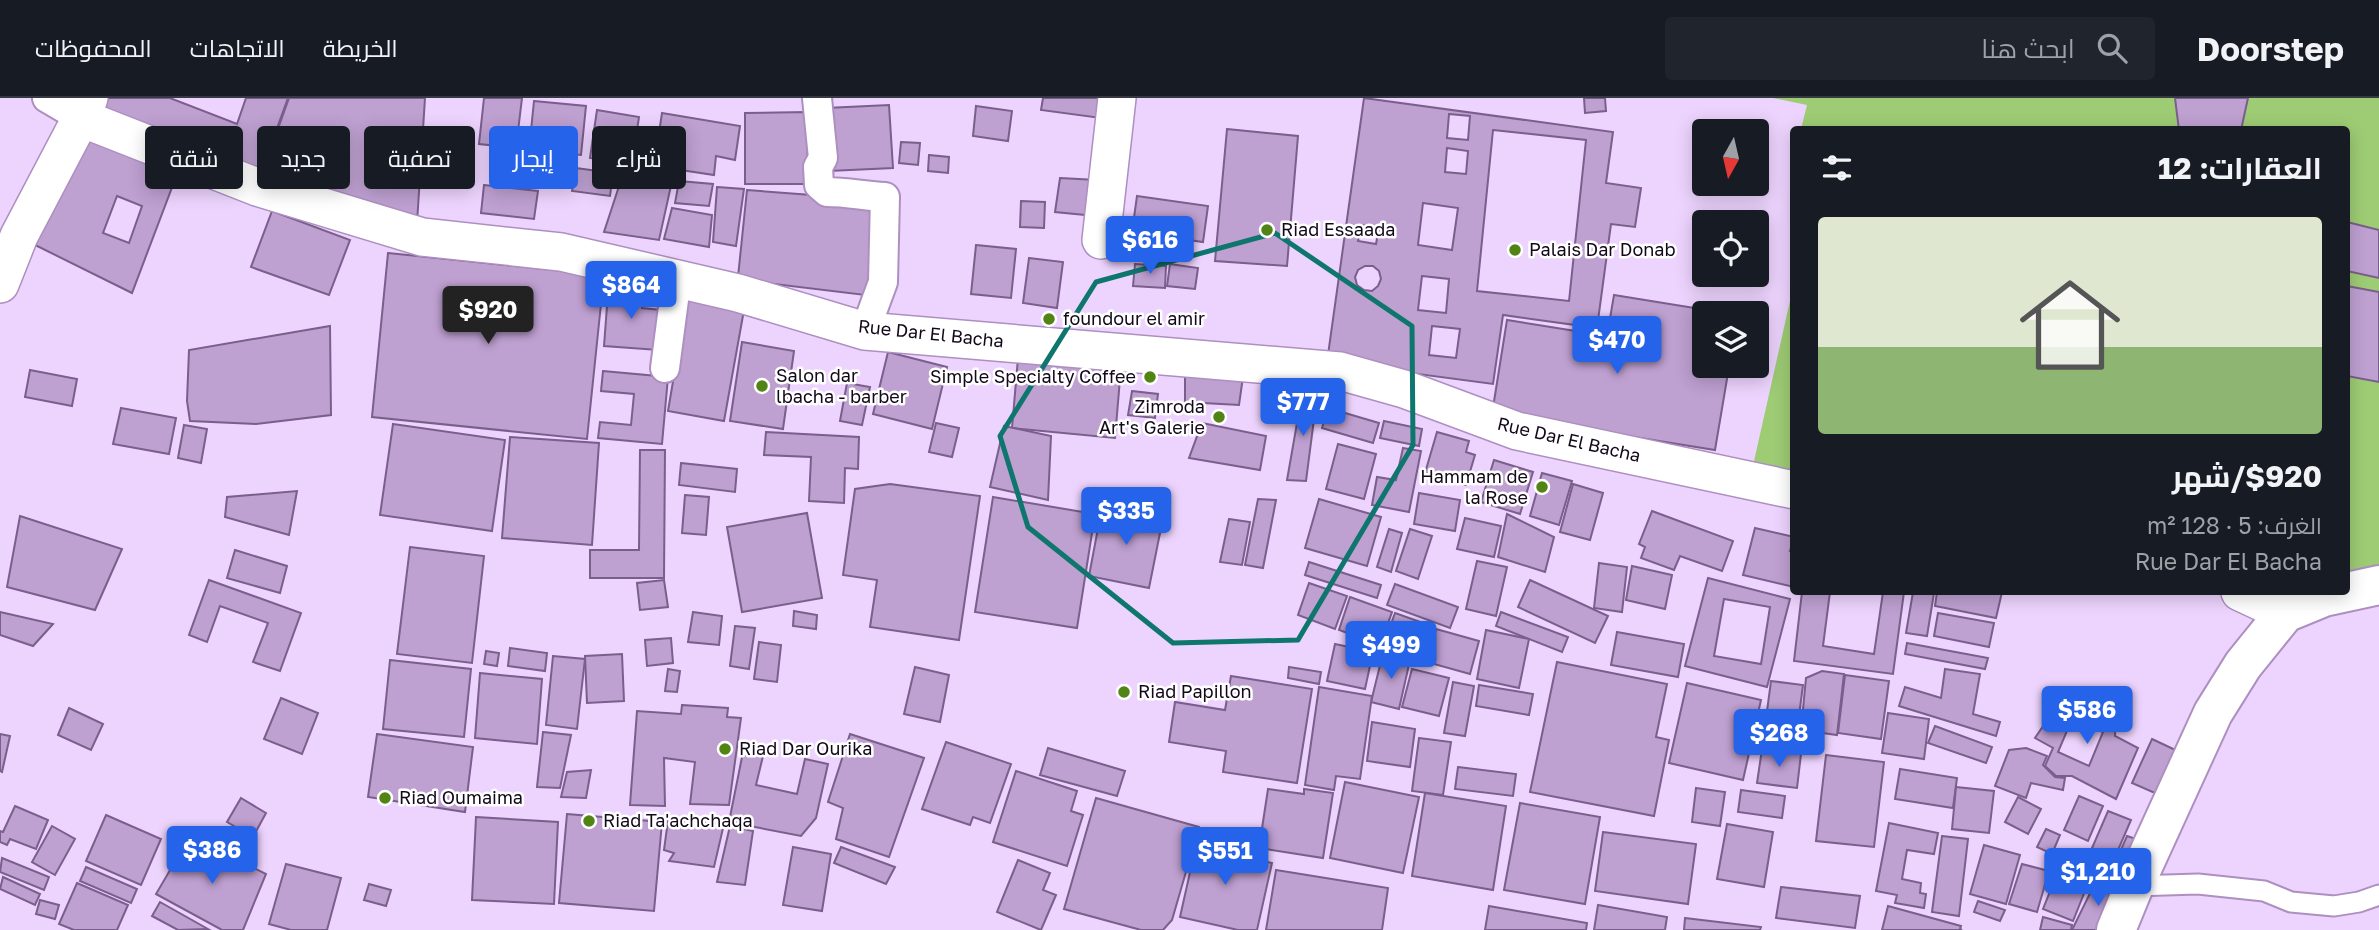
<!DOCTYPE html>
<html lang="ar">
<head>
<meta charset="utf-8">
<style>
	body { margin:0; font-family:"Golos Text",Cairo,sans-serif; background:#20242c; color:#f1f3f6; direction:rtl; height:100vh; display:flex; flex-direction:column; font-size:26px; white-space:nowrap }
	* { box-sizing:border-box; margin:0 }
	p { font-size:23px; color:#9ea1a6 }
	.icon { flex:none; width:38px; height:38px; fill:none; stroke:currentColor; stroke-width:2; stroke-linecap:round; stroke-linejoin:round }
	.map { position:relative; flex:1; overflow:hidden; direction:ltr }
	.side { position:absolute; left:1790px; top:28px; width:560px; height:469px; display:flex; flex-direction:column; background:#171b24; border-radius:7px; box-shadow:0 4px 18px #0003; direction:rtl }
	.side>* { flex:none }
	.top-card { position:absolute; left:21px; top:28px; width:665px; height:63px; direction:rtl; display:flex; gap:14px }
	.needle { width:46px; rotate:188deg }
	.fabs { position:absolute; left:1692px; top:21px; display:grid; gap:14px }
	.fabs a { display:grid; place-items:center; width:77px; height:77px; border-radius:7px; background:#171b24; box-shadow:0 4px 18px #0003; font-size:35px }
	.price { position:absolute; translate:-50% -60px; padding:0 16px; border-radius:7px; background:#2563eb; color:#fff; font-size:23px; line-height:46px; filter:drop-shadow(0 2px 4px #0008) }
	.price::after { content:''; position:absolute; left:50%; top:42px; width:21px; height:16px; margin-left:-10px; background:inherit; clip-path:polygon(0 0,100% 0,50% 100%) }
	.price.selected { background:#222; color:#fff }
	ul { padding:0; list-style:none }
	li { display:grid; align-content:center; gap:14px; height:371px; padding:0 28px }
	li+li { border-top:2px solid #363941 }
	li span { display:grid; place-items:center; height:217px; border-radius:7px; color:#555 }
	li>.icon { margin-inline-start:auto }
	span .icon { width:126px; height:126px; fill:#fffc; stroke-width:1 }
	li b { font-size:30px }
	h2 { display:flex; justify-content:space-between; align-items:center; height:84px; padding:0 28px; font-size:30px }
	.tag { padding:0 24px; border-radius:7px; background:#171b24; box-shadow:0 4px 18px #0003; font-size:24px; line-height:63px }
	.tag.selected { background:#2563eb; color:#fff }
	header { display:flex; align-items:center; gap:42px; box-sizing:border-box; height:98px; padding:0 35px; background:#171b24; border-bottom:2px solid #363941 }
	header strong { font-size:33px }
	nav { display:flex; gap:38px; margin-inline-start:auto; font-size:24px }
	.search { width:490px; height:63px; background:#20242c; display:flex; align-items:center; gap:18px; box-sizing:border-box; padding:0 24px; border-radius:7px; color:#9ea1a6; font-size:26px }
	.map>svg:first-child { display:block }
</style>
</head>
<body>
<header>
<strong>Doorstep</strong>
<div class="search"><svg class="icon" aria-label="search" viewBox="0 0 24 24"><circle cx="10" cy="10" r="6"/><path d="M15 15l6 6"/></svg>ابحث هنا</div>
<nav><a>الخريطة</a><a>الاتجاهات</a><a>المحفوظات</a></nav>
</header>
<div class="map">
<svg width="2379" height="832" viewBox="0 0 2379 832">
	<rect width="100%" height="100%" fill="#edd4fe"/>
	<!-- green -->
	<g fill="#9ecc75">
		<polygon points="1773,0 2379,0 2379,470 2347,473 2347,32 1801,31 1807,7"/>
		<polygon points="1794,185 1794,389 1750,381"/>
	</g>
	<!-- building -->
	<g fill="#bea0d1" stroke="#7a5e8c" stroke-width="2" fill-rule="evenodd">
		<polygon points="95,0 170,0 237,26 246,0 288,0 260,77 90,12"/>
		<polygon points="289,0 425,0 417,125 261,78"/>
		<polygon points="484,0 522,0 516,50 479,46"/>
		<polygon points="1043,0 1111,0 1108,21 1041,12"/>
		<path d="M1364 0 1613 34 1606 85 1641 90 1635 129 1611 126 1597 230 1503 217 1493 286 1327 264ZM1449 16 1470 18 1468 42 1447 40ZM1493 32 1586 42 1569 203 1477 193ZM1447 50 1468 53 1466 76 1445 74ZM1423 105 1458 110 1452 152 1418 147ZM1361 127 1379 130 1376 146 1358 143ZM1365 168H1373L1379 173 1381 181 1378 188 1372 193 1364 192 1357 187 1355 179 1358 172ZM1422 178 1449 181 1446 215 1418 212ZM1432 228 1460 231 1456 260 1429 257Z"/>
		<polygon points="1584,0 1605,0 1606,13 1585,15"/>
		<polygon points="2175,0 2248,0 2241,32 2179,32"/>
		<polygon points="534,3 586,8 581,57 529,52"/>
		<polygon points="889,7 893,70 829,73 826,10"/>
		<polygon points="976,8 1012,13 1008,43 973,38"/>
		<polygon points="597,12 639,19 632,66 590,60"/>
		<polygon points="807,14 808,86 745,86 745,15"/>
		<polygon points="662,15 740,28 735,62 716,58 714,77 654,68"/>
		<path d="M82 24 182 63 132 195 25 142ZM117 98 142 108 129 145 103 135Z"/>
		<polygon points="1227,31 1298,38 1287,168 1215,163"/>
		<polygon points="901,44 920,45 918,67 899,65"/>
		<polygon points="929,57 949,59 948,75 928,73"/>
		<polygon points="576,70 613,75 610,98 572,93"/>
		<polygon points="623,76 672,83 659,142 604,134"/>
		<polygon points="1060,80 1097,82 1095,118 1055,114"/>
		<polygon points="679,83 713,86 709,108 675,105"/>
		<polygon points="484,87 538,93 534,121 481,115"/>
		<polygon points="717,89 744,91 736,148 713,144"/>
		<polygon points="747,92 878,102 873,198 757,184 738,179"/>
		<polygon points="1137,98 1208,108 1203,144 1132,134"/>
		<polygon points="1021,103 1045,104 1044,130 1020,129"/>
		<polygon points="672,110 712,117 709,149 664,141"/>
		<polygon points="272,113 350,142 329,197 251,169"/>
		<polygon points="2347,124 2379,132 2379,180 2347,173"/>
		<polygon points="976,147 1016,151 1011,200 971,196"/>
		<polygon points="388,155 604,177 587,341 372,319"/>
		<polygon points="1029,160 1063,164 1057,210 1023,205"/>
		<polygon points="1135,166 1166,168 1165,190 1133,188"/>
		<polygon points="1170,166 1198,170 1195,191 1167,188"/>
		<polygon points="611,188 644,191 642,210 661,212 658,252 604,248 607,208 609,208"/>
		<polygon points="2347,188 2379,194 2379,284 2347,278"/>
		<polygon points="1614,197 1713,213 1712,215 1704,215 1703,270 1728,275 1715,352 1492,316 1507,222 1607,238"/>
		<polygon points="687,201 744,212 724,323 668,313"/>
		<polygon points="330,228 331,317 256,326 190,323 187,303 189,252"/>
		<polygon points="742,244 794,253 783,331 730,323"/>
		<polygon points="888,254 947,269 932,331 873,316"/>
		<polygon points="1018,260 1121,269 1115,340 1012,330"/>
		<polygon points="30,272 77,281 72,308 25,299"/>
		<polygon points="603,273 668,279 662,346 598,340 600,324 631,327 634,296 601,293"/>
		<polygon points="1185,274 1243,279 1239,307 1185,304"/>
		<polygon points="847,285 870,289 862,327 840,323"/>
		<polygon points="1303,291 1317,298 1306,383 1287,382"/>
		<polygon points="1132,293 1158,296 1155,320 1128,317"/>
		<polygon points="121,310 176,320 169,356 113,346"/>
		<polygon points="1328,310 1379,325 1373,345 1322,330"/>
		<polygon points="1384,323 1422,331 1419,348 1380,340"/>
		<polygon points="936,325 959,330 952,359 929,354"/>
		<polygon points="1202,325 1266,338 1260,372 1189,360"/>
		<polygon points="393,326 505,342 492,433 380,417"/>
		<polygon points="184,327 207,331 201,365 178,360"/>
		<polygon points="1004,328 1051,338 1048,402 990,389"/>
		<polygon points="766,334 859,339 858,371 845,370 844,405 809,403 811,359 764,357"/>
		<polygon points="1437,334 1469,343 1466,354 1475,357 1466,387 1425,375"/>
		<polygon points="510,339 599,345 592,447 502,440"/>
		<polygon points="1338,346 1376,356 1364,401 1326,391"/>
		<polygon points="1403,350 1421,353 1409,414 1372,407 1377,379 1396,382"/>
		<polygon points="640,352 665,352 664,480 590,480 590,452 639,452"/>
		<polygon points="1494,362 1533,374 1520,416 1481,404"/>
		<polygon points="681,365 737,371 735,394 679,387"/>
		<polygon points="1542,375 1572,383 1559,427 1530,418"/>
		<polygon points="890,386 980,398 959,542 870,529 877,482 843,477 855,391"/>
		<polygon points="1573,386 1603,395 1590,442 1560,434"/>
		<polygon points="297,393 289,437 225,419 227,399"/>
		<polygon points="1419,395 1460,402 1455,433 1414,426"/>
		<polygon points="685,397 709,399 706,437 682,435"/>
		<polygon points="993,399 1095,416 1077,530 975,514"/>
		<polygon points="1258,401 1276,402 1263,470 1245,467"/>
		<polygon points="1319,401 1381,419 1367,468 1305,450"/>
		<polygon points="1102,409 1163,420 1149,490 1089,478"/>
		<polygon points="1652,413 1733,443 1722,473 1680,458 1674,472 1641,460 1645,449 1639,446"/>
		<polygon points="807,415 822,500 742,514 727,429"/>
		<polygon points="1507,416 1554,439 1545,474 1498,459"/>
		<polygon points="20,418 122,451 95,512 7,489"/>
		<polygon points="1465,420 1501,428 1494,459 1457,451"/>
		<polygon points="1229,421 1250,424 1242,467 1220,464"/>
		<polygon points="1755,430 1794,439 1790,453 1794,454 1794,489 1743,477"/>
		<polygon points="1389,431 1402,435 1391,474 1377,469"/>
		<polygon points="1410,431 1432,438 1418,481 1396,473"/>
		<polygon points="410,449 484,458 472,565 397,556"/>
		<polygon points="235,452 287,468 280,495 227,480"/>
		<polygon points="1477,463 1507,469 1496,518 1466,511"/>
		<polygon points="1309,464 1381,487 1377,500 1305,477"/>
		<polygon points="1599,465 1627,469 1622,514 1594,510"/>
		<polygon points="1632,468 1672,477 1665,511 1626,502"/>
		<path d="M1708 480 1790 501 1767 589 1685 568ZM1724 501 1770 509 1761 566 1714 558Z"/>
		<polygon points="209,482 301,515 280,573 253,564 268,525 220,508 207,544 189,537"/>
		<polygon points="664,482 668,509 640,512 637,485"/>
		<polygon points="1530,482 1608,518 1595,545 1518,509"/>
		<polygon points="1309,485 1347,498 1335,531 1298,517"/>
		<polygon points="1395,486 1458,509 1450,530 1387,507"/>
		<polygon points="1802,494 1830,494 1823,548 1874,556 1883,494 1904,494 1893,576 1794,563"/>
		<polygon points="1913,494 1934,495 1927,538 1906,535"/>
		<polygon points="1937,494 2002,494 1996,520 1935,508"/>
		<polygon points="1350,499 1392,514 1380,547 1339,532"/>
		<polygon points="794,513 817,517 816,531 793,528"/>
		<polygon points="0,514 53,526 33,548 0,537"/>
		<polygon points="693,514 722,518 719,547 688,544"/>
		<polygon points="1501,514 1568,539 1562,554 1496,528"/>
		<polygon points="1395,515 1432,528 1421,561 1383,548"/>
		<polygon points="1938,515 1994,525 1989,549 1934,538"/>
		<polygon points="735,528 755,530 749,571 730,568"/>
		<polygon points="1436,531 1479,543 1470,576 1427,564"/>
		<polygon points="1486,532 1529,541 1519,590 1477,581"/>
		<polygon points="1617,534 1684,546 1678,579 1611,567"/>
		<polygon points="671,540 673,565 647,568 645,542"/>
		<polygon points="759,544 781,547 777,584 754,581"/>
		<polygon points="1907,545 1988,560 1985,571 1905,556"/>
		<polygon points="1335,546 1373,554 1365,591 1327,583"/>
		<polygon points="510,550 547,555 545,573 508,568"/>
		<polygon points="486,553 499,555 497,568 484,566"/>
		<polygon points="1383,555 1410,562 1399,611 1371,604"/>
		<polygon points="622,556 624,603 587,605 585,558"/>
		<polygon points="553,558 585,561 577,631 546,627"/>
		<polygon points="390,562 471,571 464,639 383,631"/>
		<polygon points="1557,564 1667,586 1656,639 1669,642 1654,718 1530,694"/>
		<polygon points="915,569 949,577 940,624 904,616"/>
		<polygon points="1289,569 1321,574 1319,586 1288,580"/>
		<polygon points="668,571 680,573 677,594 665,593"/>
		<polygon points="1412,571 1449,580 1439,618 1402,609"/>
		<polygon points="1945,571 1980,576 1973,616 2000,624 1996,638 1899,608 1905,589 1941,600"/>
		<polygon points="1822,573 1844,576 1837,637 1801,632 1806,580"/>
		<polygon points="480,575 542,581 537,646 475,640"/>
		<polygon points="1845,577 1889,583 1881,641 1838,635"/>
		<polygon points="1231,578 1312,591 1297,685 1223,674 1226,653 1169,644 1175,604 1225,612"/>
		<polygon points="1771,583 1803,587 1797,633 1765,628"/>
		<polygon points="1453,584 1474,588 1465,638 1444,635"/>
		<polygon points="1687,585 1761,602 1743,682 1669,665"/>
		<polygon points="1479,587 1533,596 1529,617 1476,608"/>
		<polygon points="1319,589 1372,598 1360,681 1336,678 1334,692 1305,687"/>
		<path d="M2065 596 2116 620 2115 638 2138 650 2116 701 2072 678H2056L2045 668 2053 650 2035 640ZM2072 621 2103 634 2089 668 2058 654Z"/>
		<polygon points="281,600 318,615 302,656 264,641"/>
		<polygon points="682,607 728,610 727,619 741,620 729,707 690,706 695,664 664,660 665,708 630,707 637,613 681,616"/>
		<polygon points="69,610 103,626 91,652 58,637"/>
		<polygon points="1888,615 1929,621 1924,661 1882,655"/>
		<polygon points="1372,624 1415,631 1410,669 1367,663"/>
		<polygon points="1935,628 1992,649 1986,665 1928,645"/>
		<polygon points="543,634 571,637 560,690 537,689"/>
		<polygon points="0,636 10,638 2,674 0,673"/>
		<polygon points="377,636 473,649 465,714 368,699"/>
		<polygon points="850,636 924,660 889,759 836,741 843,710 828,704"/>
		<polygon points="1419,640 1451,644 1443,697 1412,693"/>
		<polygon points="2152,641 2184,656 2164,699 2132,685"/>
		<polygon points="946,644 1011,666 990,725 973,719 970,727 922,711"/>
		<polygon points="744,649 764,654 756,687 797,696 805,661 828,666 816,720 801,738 729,724"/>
		<polygon points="1048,650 1125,673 1117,698 1040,677"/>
		<polygon points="2026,650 2047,658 2043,667 2055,679 2065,680 2063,692 2031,685 2026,700 1995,688 2009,652"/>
		<polygon points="1762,651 1801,656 1797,690 1757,685"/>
		<polygon points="1826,657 1884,664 1874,749 1816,743"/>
		<polygon points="1458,669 1516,676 1513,698 1455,691"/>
		<polygon points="1900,671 1957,680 1953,710 1895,701"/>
		<polygon points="591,672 586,700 561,699 567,674"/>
		<polygon points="1016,673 1077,693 1071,713 1083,717 1067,768 993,744"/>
		<polygon points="1345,684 1419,699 1403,775 1330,760"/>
		<polygon points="1956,689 1994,693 1989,735 1952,731"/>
		<polygon points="1696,690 1725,694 1720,728 1692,724"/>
		<polygon points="1268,691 1304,696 1304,691 1333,695 1323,760 1259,750"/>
		<polygon points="1741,692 1785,698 1782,720 1738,714"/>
		<polygon points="1425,695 1506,708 1493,792 1412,778"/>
		<polygon points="2079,698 2103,708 2088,743 2064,732"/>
		<polygon points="2018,699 2041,711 2028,736 2005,724"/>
		<polygon points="241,700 266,715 253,739 227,724"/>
		<polygon points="1096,700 1199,729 1172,822 1163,832 1141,832 1064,811"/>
		<polygon points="1520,705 1600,719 1585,806 1504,792"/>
		<polygon points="15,708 48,722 36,751 10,741 7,747 0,744 0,733 3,734"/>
		<polygon points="2108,713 2131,722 2109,773 2086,764"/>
		<polygon points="567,716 662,724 654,813 559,805"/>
		<polygon points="106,717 161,741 141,787 86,763"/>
		<polygon points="476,719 558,724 554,806 472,802"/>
		<polygon points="668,722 724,726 714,769 669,763 674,755 664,752"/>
		<polygon points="1889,725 1938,735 1934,756 1907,752 1902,781 1921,785 1920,795 1926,796 1924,810 1895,805 1897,797 1876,793"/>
		<polygon points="1727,726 1773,734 1764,789 1717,781"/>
		<polygon points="52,728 75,741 55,777 32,764"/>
		<polygon points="730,728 753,733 745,787 717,784"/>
		<polygon points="2046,731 2060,737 2052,756 2037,749"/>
		<polygon points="1199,734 1224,740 1221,754 1272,765 1257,832 1238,832 1180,819"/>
		<polygon points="1603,734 1696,746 1688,806 1595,793"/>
		<polygon points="190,738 266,776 243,832 222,832 156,796"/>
		<polygon points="1942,738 1968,741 1959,818 1932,814"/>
		<polygon points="2127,738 2142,743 2124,783 2110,777"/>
		<polygon points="1984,747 2020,757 2006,806 1970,796"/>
		<polygon points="793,749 831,756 822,813 783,807"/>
		<polygon points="841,749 895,769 886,786 834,765"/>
		<polygon points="2,760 49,779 44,792 0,774"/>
		<polygon points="1018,762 1050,775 1043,792 1056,797 1041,832 997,814"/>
		<polygon points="286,766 341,780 327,832 291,832 269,826"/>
		<polygon points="2022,766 2049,773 2037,814 2009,806"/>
		<polygon points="86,769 137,791 131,805 80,783"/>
		<polygon points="1276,772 1388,790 1382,832 1266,832"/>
		<polygon points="3,779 40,796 35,807 0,791"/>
		<polygon points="2055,781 2085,793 2073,823 2043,811"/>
		<polygon points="2097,781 2123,794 2104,832 2072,832"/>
		<polygon points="77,785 128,807 117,832 74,832 59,826"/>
		<polygon points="369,786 391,792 386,808 364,802"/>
		<polygon points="1781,789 1860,798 1855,830 1776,820"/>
		<polygon points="40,802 59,807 55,821 36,816"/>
		<polygon points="1978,803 2005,812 2000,823 1974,814"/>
		<polygon points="160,804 208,831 178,832 152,818"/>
		<polygon points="1598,807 1667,819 1665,832 1594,832"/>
		<polygon points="1489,808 1587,825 1586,832 1485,832"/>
		<polygon points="1888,808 1961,828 1960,831 1962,832 1882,832"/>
		<polygon points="2043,819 2072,827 2071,832 2040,832"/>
		<polygon points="1685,820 1761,829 1760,832 1684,832"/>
	</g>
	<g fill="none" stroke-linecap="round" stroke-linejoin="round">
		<!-- service casing -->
		<g stroke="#ad8fc0" stroke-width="23">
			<polyline id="service" points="2134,788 2198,786 2264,793 2291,804 2334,808 2359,804 2379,797"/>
		</g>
		<!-- pedestrian casing -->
		<g stroke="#ad8fc0" stroke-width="32">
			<g id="pedestrian">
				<polyline points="47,0 81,20"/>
				<path d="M817 0 823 60 818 69 819 87 827 94C847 94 865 98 885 99L883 184 865 233"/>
				<polyline points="665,270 677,179"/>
			</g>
		</g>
		<!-- minor casing -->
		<g stroke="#ad8fc0" stroke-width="40">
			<g id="minor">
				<polyline points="81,20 257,89 422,139 561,154 738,195 865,233 1340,273 1404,291 1517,333 1794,392"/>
				<polyline points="1101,142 1117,0"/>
				<polyline points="0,186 19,138 81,20 89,0"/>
				<polyline points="2240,494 2285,515"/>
			</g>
		</g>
		<!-- tertiary casing -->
		<g stroke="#ad8fc0" stroke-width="42">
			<polyline id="tertiary" points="2116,832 2134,788 2213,615 2243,567 2285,515 2324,499 2379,487"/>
		</g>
		<!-- service -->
		<use href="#service" stroke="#fff" stroke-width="19"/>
		<!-- pedestrian -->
		<use href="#pedestrian" stroke="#fff" stroke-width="28"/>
		<!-- minor -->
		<use href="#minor" stroke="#fff" stroke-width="37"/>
		<!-- tertiary -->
		<use href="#tertiary" stroke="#fff" stroke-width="38"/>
	</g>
	<!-- marked area -->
	<path fill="none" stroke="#0f766e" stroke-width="5" stroke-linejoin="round" d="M1275 135 1412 228 1413 347 1298 542 1173 545 1028 429 1000 338 1096 184Z"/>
	<!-- markers -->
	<g fill="#528315" stroke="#fff" stroke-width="2.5">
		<circle cx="1267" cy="132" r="7"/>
		<circle cx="1515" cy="152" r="7"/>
		<circle cx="1049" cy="221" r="7"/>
		<circle cx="1150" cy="279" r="7"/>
		<circle cx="762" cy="288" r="7"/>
		<circle cx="1219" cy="319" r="7"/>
		<circle cx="1542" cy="389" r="7"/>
		<circle cx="1124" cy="594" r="7"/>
		<circle cx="725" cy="651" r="7"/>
		<circle cx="385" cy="700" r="7"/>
		<circle cx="589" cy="723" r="7"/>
	</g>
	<g text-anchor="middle" stroke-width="5" stroke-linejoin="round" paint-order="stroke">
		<!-- poi labels -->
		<g font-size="18" fill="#120819" stroke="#fff" text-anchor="start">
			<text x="1281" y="138">Riad Essaada</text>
			<text x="1529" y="158">Palais Dar Donab</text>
			<text x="1063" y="227">foundour el amir</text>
			<text x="776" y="284">Salon dar<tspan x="776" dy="21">lbacha - barber</tspan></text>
			<text x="1136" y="285" text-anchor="end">Simple Specialty Coffee</text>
			<text x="1205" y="315" text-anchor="end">Zimroda<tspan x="1205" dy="21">Art's Galerie</tspan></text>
			<text x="1528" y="385" text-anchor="end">Hammam de<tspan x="1528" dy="21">la Rose</tspan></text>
			<text x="1138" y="600">Riad Papillon</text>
			<text x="739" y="657">Riad Dar Ourika</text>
			<text x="399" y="706">Riad Oumaima</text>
			<text x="603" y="729">Riad Ta'achchaqa</text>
		</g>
		<!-- street labels -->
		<g font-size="18" fill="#120819" stroke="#fff">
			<text transform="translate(931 236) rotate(6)" y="6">Rue Dar El Bacha</text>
			<text transform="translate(1569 342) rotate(13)" y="6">Rue Dar El Bacha</text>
		</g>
	</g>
</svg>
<div class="fabs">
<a><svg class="needle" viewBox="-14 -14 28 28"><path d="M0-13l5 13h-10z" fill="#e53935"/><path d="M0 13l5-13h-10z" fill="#9ea1a6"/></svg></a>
<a><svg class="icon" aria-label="locate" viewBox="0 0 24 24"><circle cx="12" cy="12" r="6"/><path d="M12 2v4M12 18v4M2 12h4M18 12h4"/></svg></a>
<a><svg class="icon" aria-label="layers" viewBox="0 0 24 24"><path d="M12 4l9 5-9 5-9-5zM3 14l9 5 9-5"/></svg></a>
</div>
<b class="price" style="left:1150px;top:178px">$616</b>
<b class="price" style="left:631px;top:223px">$864</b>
<b class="price selected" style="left:488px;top:248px">$920</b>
<b class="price" style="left:1617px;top:278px">$470</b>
<b class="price" style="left:1303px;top:340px">$777</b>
<b class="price" style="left:1126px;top:449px">$335</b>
<b class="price" style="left:1391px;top:583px">$499</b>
<b class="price" style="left:2087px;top:648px">$586</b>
<b class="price" style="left:1779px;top:671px">$268</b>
<b class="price" style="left:212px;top:788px">$386</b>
<b class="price" style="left:1225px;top:789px">$551</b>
<b class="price" style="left:2098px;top:810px">$1,210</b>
<div class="top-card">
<a class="tag">شراء</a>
<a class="tag selected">إيجار</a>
<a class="tag">تصفية</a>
<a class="tag">جديد</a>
<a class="tag">شقة</a>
</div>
<section class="side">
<h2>العقارات: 12<svg class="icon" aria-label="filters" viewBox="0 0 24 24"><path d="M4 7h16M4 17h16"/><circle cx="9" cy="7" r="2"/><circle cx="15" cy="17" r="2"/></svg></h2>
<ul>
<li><span style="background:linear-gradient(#dfe7d0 60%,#8fb573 0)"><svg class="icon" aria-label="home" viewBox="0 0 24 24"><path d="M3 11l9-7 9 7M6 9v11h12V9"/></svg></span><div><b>$920/شهر</b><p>الغرف: 5 · 128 m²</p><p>Rue Dar El Bacha</p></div></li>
</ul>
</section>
</div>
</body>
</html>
